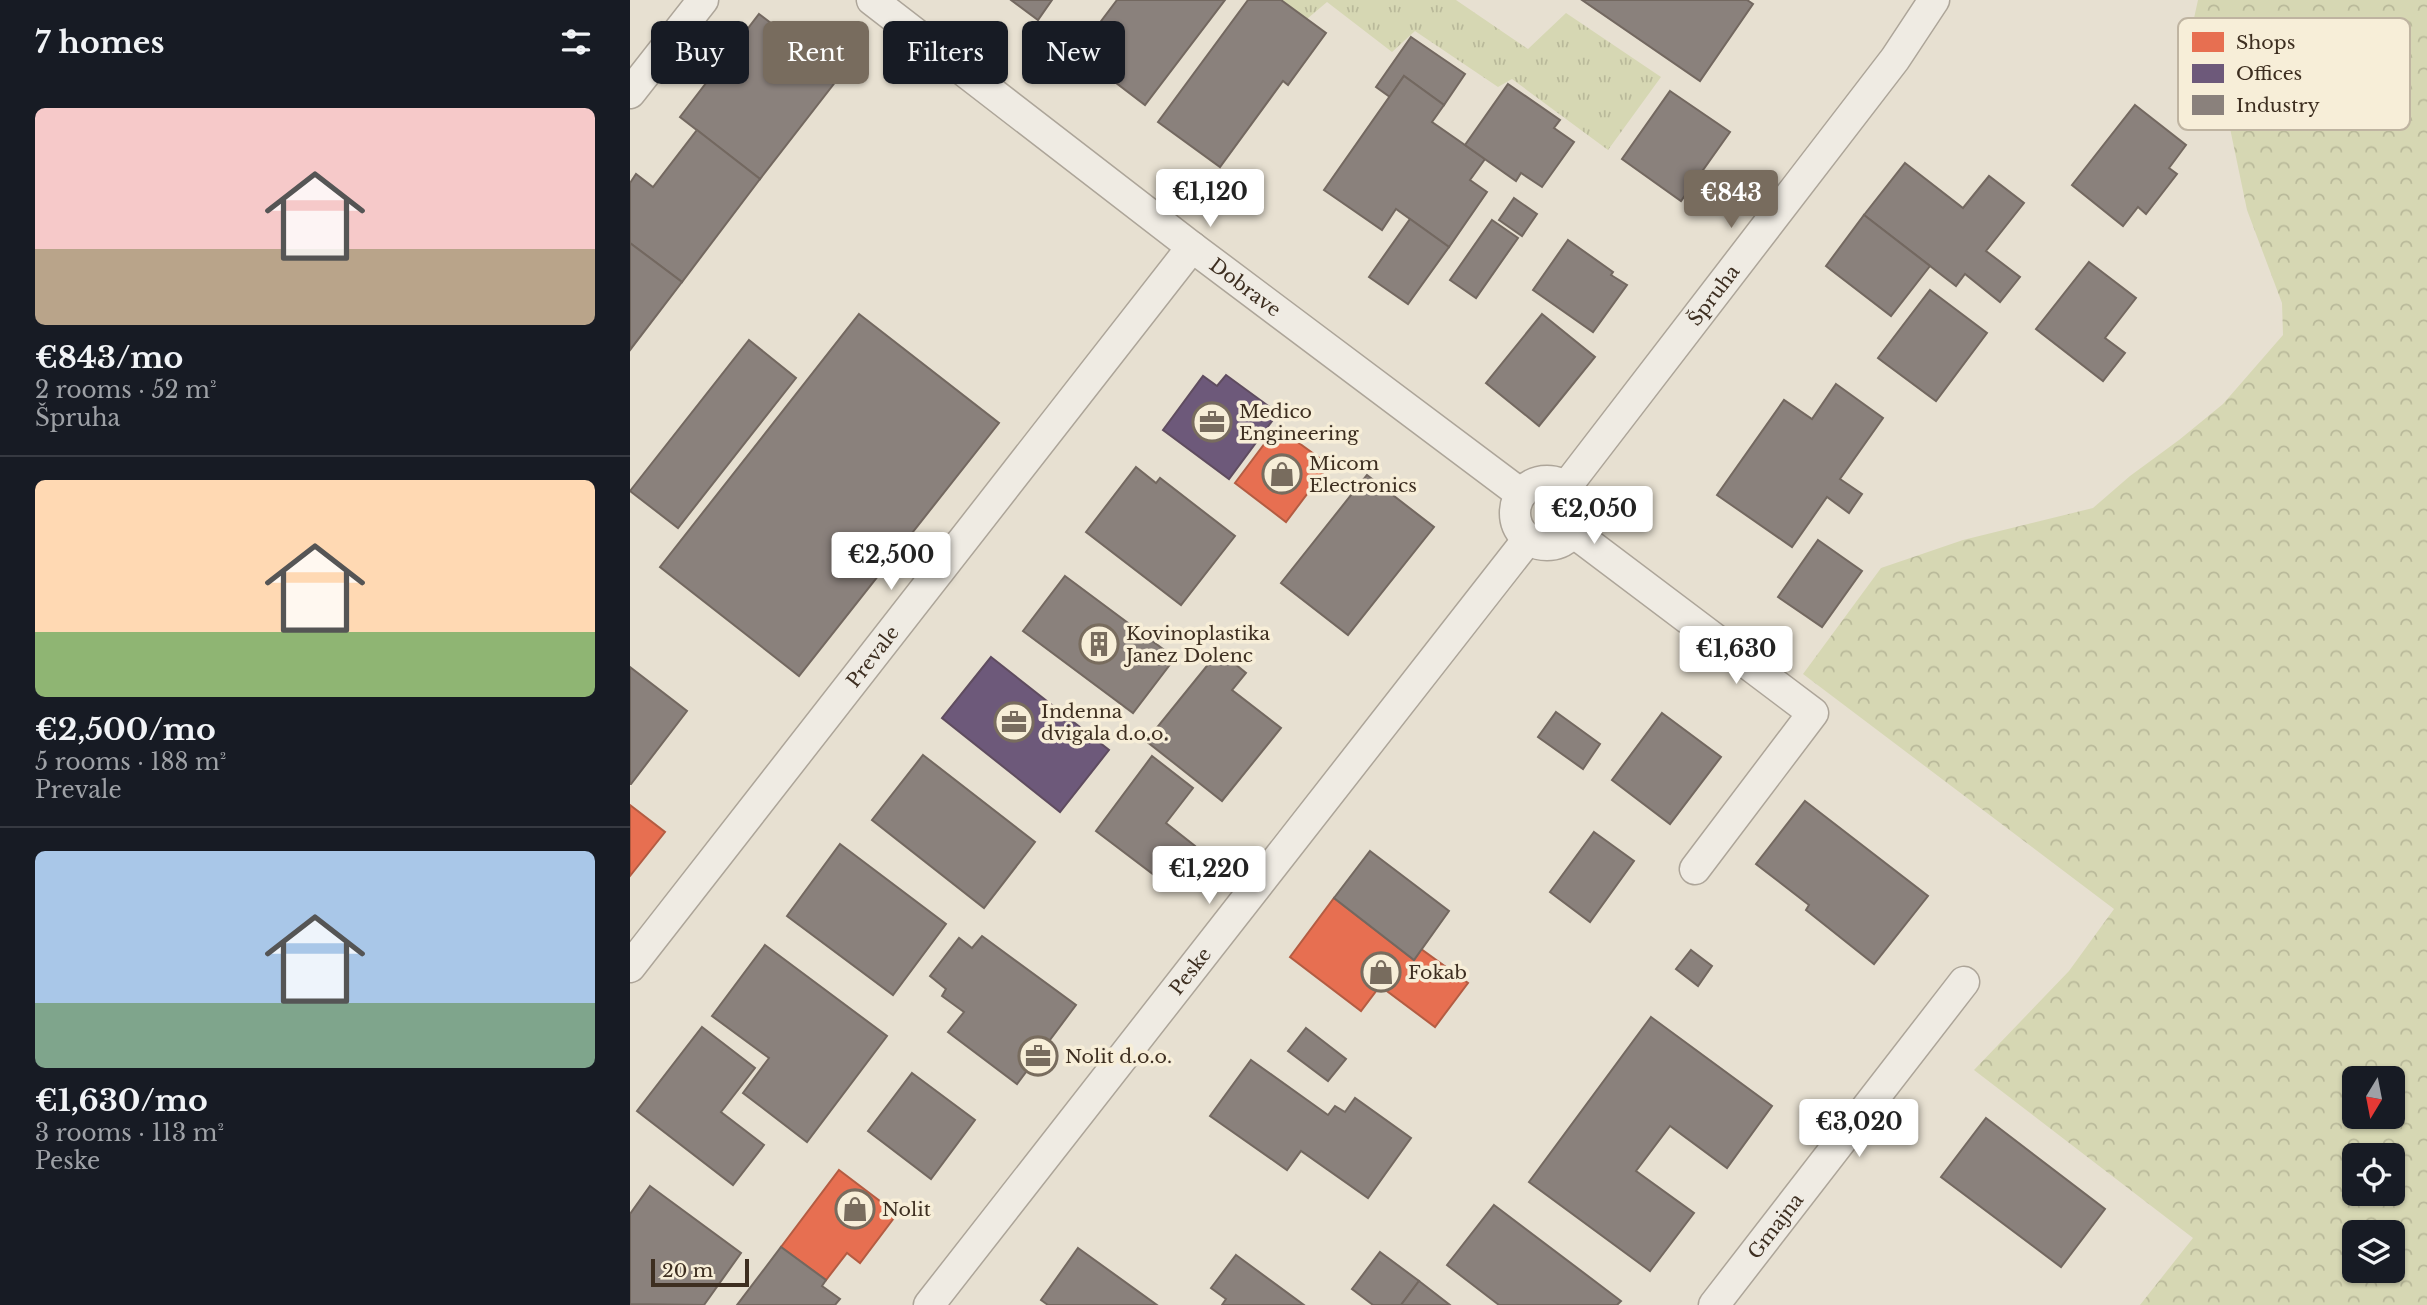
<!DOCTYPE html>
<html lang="en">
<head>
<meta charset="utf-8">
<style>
	body { margin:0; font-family:"Libre Baskerville",serif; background:#242831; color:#f1f3f6; height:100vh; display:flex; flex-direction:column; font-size:26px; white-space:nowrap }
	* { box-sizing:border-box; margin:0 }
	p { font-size:23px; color:#9ea1a6 }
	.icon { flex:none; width:38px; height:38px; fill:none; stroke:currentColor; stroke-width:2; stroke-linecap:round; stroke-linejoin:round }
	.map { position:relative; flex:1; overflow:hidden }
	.sheet { display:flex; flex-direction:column; background:#171b24; width:630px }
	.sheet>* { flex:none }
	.banner { position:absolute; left:21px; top:21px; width:665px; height:63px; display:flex; gap:14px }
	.needle { width:46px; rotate:190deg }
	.controls { position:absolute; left:1712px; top:1066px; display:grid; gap:14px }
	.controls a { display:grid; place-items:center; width:63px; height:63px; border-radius:10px; background:#171b24; box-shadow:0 2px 5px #0004; font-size:35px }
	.scale { position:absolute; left:21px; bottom:18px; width:98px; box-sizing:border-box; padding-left:7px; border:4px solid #3d2e20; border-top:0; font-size:19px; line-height:24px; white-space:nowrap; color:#3d2e20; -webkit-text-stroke:5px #f7eed8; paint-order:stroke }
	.price { position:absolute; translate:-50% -60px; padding:0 16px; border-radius:7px; background:#fff; color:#222; font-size:23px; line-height:46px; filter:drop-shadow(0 2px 4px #0008) }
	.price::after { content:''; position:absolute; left:50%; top:42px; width:21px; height:16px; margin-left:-10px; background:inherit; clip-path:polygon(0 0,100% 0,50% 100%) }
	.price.current { background:#786c5e; color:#fff }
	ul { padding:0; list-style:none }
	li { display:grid; align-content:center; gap:14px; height:371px; padding:0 35px }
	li+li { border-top:2px solid #363941 }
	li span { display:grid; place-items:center; height:217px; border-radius:10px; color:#555 }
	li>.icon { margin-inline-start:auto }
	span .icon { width:126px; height:126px; fill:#fffc; stroke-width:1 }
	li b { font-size:30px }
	h2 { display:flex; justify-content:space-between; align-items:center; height:84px; padding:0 35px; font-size:30px }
	.chip { padding:0 24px; border-radius:10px; background:#171b24; box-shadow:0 2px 5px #0004; font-size:24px; line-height:63px }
	.chip.current { background:#786c5e; color:#fff }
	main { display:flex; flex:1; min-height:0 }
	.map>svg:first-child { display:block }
</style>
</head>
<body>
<main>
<section class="sheet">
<h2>7 homes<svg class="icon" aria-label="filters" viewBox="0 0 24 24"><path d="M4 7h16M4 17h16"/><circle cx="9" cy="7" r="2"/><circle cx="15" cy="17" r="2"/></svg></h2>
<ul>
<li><span style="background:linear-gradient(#f6c9c9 65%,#b9a48a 0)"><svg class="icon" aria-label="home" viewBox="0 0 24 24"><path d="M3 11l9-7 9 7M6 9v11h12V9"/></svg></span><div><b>€843/mo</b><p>2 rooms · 52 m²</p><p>Špruha</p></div></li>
<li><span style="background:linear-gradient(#ffd9b3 70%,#8fb573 0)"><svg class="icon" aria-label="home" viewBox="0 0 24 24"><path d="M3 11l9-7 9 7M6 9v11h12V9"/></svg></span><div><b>€2,500/mo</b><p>5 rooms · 188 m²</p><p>Prevale</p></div></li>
<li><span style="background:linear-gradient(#a9c7e8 70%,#7fa58c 0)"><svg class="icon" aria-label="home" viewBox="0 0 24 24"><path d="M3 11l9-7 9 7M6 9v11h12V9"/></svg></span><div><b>€1,630/mo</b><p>3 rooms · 113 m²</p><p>Peske</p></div></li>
</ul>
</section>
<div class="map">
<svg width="1797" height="1305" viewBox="0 0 1797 1305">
	<defs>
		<pattern id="grass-tufts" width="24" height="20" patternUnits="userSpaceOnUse" patternTransform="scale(1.75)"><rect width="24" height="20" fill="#d6d7b3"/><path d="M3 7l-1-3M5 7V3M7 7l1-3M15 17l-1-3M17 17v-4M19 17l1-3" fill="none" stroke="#b9b99a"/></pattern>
		<pattern id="forest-crowns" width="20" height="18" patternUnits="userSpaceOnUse" patternTransform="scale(1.75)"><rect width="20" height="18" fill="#d6d7b3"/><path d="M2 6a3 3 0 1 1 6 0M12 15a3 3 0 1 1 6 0" fill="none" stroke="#b9b99a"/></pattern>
	</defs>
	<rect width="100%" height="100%" fill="#e7e0d1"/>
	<!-- grass -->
	<polygon fill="url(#grass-tufts)" points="651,0 826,0 898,49 936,13 1031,77 978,150 882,79 868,87 785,31 762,52 697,2 677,19"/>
	<!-- forest -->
	<path fill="url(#forest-crowns)" fill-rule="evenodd" d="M1568 0H1797V1305H1510L1563 1238 1344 1070 1439 971 1484 909 1173 674 1251 568 1333 540 1463 508 1500 476 1549 440 1593 404 1653 335 1652 303 1617 210 1596 109 1564 48 1561 32ZM1724 1078H1762V1116H1724ZM1724 1155H1762V1194H1724ZM1724 1232H1762V1270H1724Z"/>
	<!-- shops -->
	<g fill="#e76f51" stroke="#b45c42" stroke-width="2">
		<polygon points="647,427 699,465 656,522 605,483"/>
		<polygon points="0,805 35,832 0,876"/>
		<polygon points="704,898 784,960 791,949 838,983 805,1027 750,986 731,1011 660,957"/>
		<polygon points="209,1170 267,1214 230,1263 217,1253 196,1280 151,1247"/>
	</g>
	<!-- offices -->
	<g fill="#6d597a" stroke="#5f4c5f" stroke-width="2">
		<polygon points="596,375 648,413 599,479 533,430 573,376 587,386"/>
		<polygon points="361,657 479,750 430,812 312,718"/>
	</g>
	<!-- industry -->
	<g fill="#8a817c" stroke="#736860" stroke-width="2">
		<polygon points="381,0 422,0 408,20"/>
		<polygon points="487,0 595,0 515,105 447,53"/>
		<polygon points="618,0 651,0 696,33 658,85 653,81 590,167 528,122"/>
		<polygon points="952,0 1117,0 1123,4 1070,81"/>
		<polygon points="129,14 210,76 130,179 50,117"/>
		<polygon points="781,37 835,74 814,105 774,76 760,97 746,87"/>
		<polygon points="774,76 814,105 802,122 855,159 840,180 857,192 819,247 766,209 752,230 694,190"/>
		<polygon points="878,84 930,120 924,128 944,142 912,187 891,173 886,181 835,145"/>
		<polygon points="1040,91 1100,132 1051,201 992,159"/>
		<polygon points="1505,105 1556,145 1539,168 1547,174 1516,214 1508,207 1493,226 1442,185"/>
		<polygon points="67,130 130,179 52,282 0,243 0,183 6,174 23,187"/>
		<polygon points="1275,163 1333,208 1359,176 1394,203 1356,251 1390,277 1370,302 1335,274 1326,286 1234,215"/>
		<polygon points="884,198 907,214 892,236 869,220"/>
		<polygon points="1234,215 1300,266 1261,316 1196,266"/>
		<polygon points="780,219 819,247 778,304 739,277"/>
		<polygon points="862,220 888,238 846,298 820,280"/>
		<polygon points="938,240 983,272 981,275 997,285 963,332 903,290"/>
		<polygon points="0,243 52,282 0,350"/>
		<polygon points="1459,262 1506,298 1475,338 1495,353 1473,381 1406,329"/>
		<polygon points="1300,290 1357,333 1306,401 1248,358"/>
		<polygon points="229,314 369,423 169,676 30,567"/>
		<polygon points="912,314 965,357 909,426 856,383"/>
		<polygon points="119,340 166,378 48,528 0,491"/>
		<polygon points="1206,384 1253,418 1210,479 1232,494 1219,513 1197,497 1162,547 1087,495 1154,400 1182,419"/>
		<polygon points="506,467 526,483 530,478 605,536 551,605 456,532"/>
		<polygon points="737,475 804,527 718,635 651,583"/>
		<polygon points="1188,540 1232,571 1192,627 1148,597"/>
		<polygon points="435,576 545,658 503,713 393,631"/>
		<polygon points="589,651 616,673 602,690 651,728 592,801 516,741"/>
		<polygon points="0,667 57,711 1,784 0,784"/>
		<polygon points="926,712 970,744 953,769 908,737"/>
		<polygon points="1032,713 1091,757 1040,824 982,780"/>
		<polygon points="293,755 405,842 354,908 242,820"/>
		<polygon points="522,756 563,788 536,823 565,846 536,884 466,831"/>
		<polygon points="1175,801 1298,896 1244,964 1176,910 1179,905 1126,864"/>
		<polygon points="964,832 1004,861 960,922 920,892"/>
		<polygon points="210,844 316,924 263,995 157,916"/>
		<polygon points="740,851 819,911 784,960 704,898"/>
		<polygon points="352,936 446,1005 387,1084 318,1032 334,1012 312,996 316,989 300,976 329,938 342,948"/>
		<polygon points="135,945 257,1036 177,1142 113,1093 139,1058 82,1016"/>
		<polygon points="1061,950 1082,966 1068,986 1046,969"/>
		<polygon points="1021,1017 1142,1106 1097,1168 1040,1126 1006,1171 1064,1213 1020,1271 899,1182"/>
		<polygon points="72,1027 125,1068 91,1112 134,1145 103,1185 7,1111"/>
		<polygon points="676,1028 716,1059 698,1081 658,1051"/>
		<polygon points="621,1060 698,1115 705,1106 715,1112 725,1098 781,1138 738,1198 671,1151 657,1170 580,1116"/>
		<polygon points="282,1073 345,1120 301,1179 238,1131"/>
		<polygon points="1356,1118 1475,1209 1431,1267 1311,1177"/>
		<polygon points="20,1186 111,1253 74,1305 0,1304 0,1214"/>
		<polygon points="864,1205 991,1301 987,1305 869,1305 817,1265"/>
		<polygon points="151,1247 196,1280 192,1286 210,1299 205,1305 107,1305"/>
		<polygon points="448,1248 527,1305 418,1305 411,1300"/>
		<polygon points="750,1252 789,1281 771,1305 743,1305 722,1289"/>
		<polygon points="606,1255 674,1305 592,1305 596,1299 581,1288"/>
		<polygon points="789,1281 820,1305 771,1305"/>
	</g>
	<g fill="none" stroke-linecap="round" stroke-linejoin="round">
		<!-- street casing -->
		<g stroke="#ada599" stroke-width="33">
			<g id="street">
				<path id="s1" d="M242 0 562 247 891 494"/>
				<polyline points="0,93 73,0"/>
				<circle cx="917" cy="513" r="32"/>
				<path id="s2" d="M936 487 1265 59 1304 0"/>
				<polyline points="943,532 1183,713 1065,869"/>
				<path id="s3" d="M0 967 562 247"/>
				<path id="s4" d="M299 1305 898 539"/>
				<path id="s5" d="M1084 1305 1334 982"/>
			</g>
		</g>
		<!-- street -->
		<use href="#street" stroke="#efebe3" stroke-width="30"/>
	</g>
	<!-- icons -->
	<defs>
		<g id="office-ring" transform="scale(2.0125)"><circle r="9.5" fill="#f7eed8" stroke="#786c5e" stroke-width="1.5"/><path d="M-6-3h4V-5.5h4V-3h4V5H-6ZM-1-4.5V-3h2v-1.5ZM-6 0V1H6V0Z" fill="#786c5e"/></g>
		<g id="shop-ring" transform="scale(2.0125)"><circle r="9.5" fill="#f7eed8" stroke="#786c5e" stroke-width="1.5"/><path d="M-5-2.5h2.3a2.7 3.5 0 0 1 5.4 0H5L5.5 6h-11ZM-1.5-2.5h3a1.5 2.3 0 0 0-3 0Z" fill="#786c5e"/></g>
		<g id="building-ring" transform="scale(2.0125)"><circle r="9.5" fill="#f7eed8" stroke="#786c5e" stroke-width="1.5"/><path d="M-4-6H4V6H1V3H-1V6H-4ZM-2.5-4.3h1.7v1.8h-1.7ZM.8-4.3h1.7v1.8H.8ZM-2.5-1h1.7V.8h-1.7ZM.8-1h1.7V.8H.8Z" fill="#786c5e"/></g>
	</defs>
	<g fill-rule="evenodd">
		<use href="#office-ring" x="582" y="422"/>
		<use href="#shop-ring" x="652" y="474"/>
		<use href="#building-ring" x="469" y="644"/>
		<use href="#office-ring" x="384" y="722"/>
		<use href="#shop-ring" x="751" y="972"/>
		<use href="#office-ring" x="408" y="1056"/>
		<use href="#shop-ring" x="225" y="1209"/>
	</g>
	<g text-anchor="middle" stroke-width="7" stroke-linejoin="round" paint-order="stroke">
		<!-- street labels -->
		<g font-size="19" fill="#3d2e20" stroke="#f7eed8">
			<text dy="7" stroke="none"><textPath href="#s1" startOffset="471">Dobrave</textPath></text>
			<text dy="7" stroke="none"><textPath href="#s2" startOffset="242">Špruha</textPath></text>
			<text dy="7" stroke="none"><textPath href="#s3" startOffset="394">Prevale</textPath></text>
			<text dy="7" stroke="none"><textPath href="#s4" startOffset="424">Peske</textPath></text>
			<text dy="7" stroke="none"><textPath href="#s5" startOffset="100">Gmajna</textPath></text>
		</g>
		<!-- poi labels -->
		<g font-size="19" fill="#3d2e20" stroke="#f7eed8" text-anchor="start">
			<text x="609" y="418">Medico<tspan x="609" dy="22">Engineering</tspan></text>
			<text x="679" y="470">Micom<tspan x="679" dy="22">Electronics</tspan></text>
			<text x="496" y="640">Kovinoplastika<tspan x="496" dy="22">Janez Dolenc</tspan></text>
			<text x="411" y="718">Indenna<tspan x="411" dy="22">dvigala d.o.o.</tspan></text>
			<text x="778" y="979">Fokab</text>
			<text x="435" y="1063">Nolit d.o.o.</text>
			<text x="252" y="1216">Nolit</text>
		</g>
	</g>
	<!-- legend -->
	<rect x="1548" y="18" width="232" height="112" rx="10" fill="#f7eed8" stroke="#bfb4a1" stroke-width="2"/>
	<rect x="1562" y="32" width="32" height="20" fill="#e76f51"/>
	<rect x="1562" y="64" width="32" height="19" fill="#6d597a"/>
	<rect x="1562" y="95" width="32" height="20" fill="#8a817c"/>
	<g font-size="19" fill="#3d2e20">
		<text x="1606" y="49">Shops</text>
		<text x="1606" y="80">Offices</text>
		<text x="1606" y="112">Industry</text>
	</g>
</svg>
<div class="controls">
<a><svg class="needle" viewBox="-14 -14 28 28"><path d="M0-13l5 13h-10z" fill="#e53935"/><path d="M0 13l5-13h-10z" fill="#9ea1a6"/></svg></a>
<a><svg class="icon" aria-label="locate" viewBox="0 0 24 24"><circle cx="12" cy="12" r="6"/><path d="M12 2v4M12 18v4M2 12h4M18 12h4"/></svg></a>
<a><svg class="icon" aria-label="layers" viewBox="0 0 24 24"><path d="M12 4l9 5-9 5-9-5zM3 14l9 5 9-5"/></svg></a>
</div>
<div class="scale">20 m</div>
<b class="price" style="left:580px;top:229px">€1,120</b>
<b class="price current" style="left:1101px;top:230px">€843</b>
<b class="price" style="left:964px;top:546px">€2,050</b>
<b class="price" style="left:261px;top:592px">€2,500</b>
<b class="price" style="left:1106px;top:686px">€1,630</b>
<b class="price" style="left:579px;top:906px">€1,220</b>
<b class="price" style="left:1229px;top:1159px">€3,020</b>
<div class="banner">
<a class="chip">Buy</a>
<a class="chip current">Rent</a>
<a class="chip">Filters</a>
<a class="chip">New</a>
</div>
</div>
</main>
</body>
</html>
